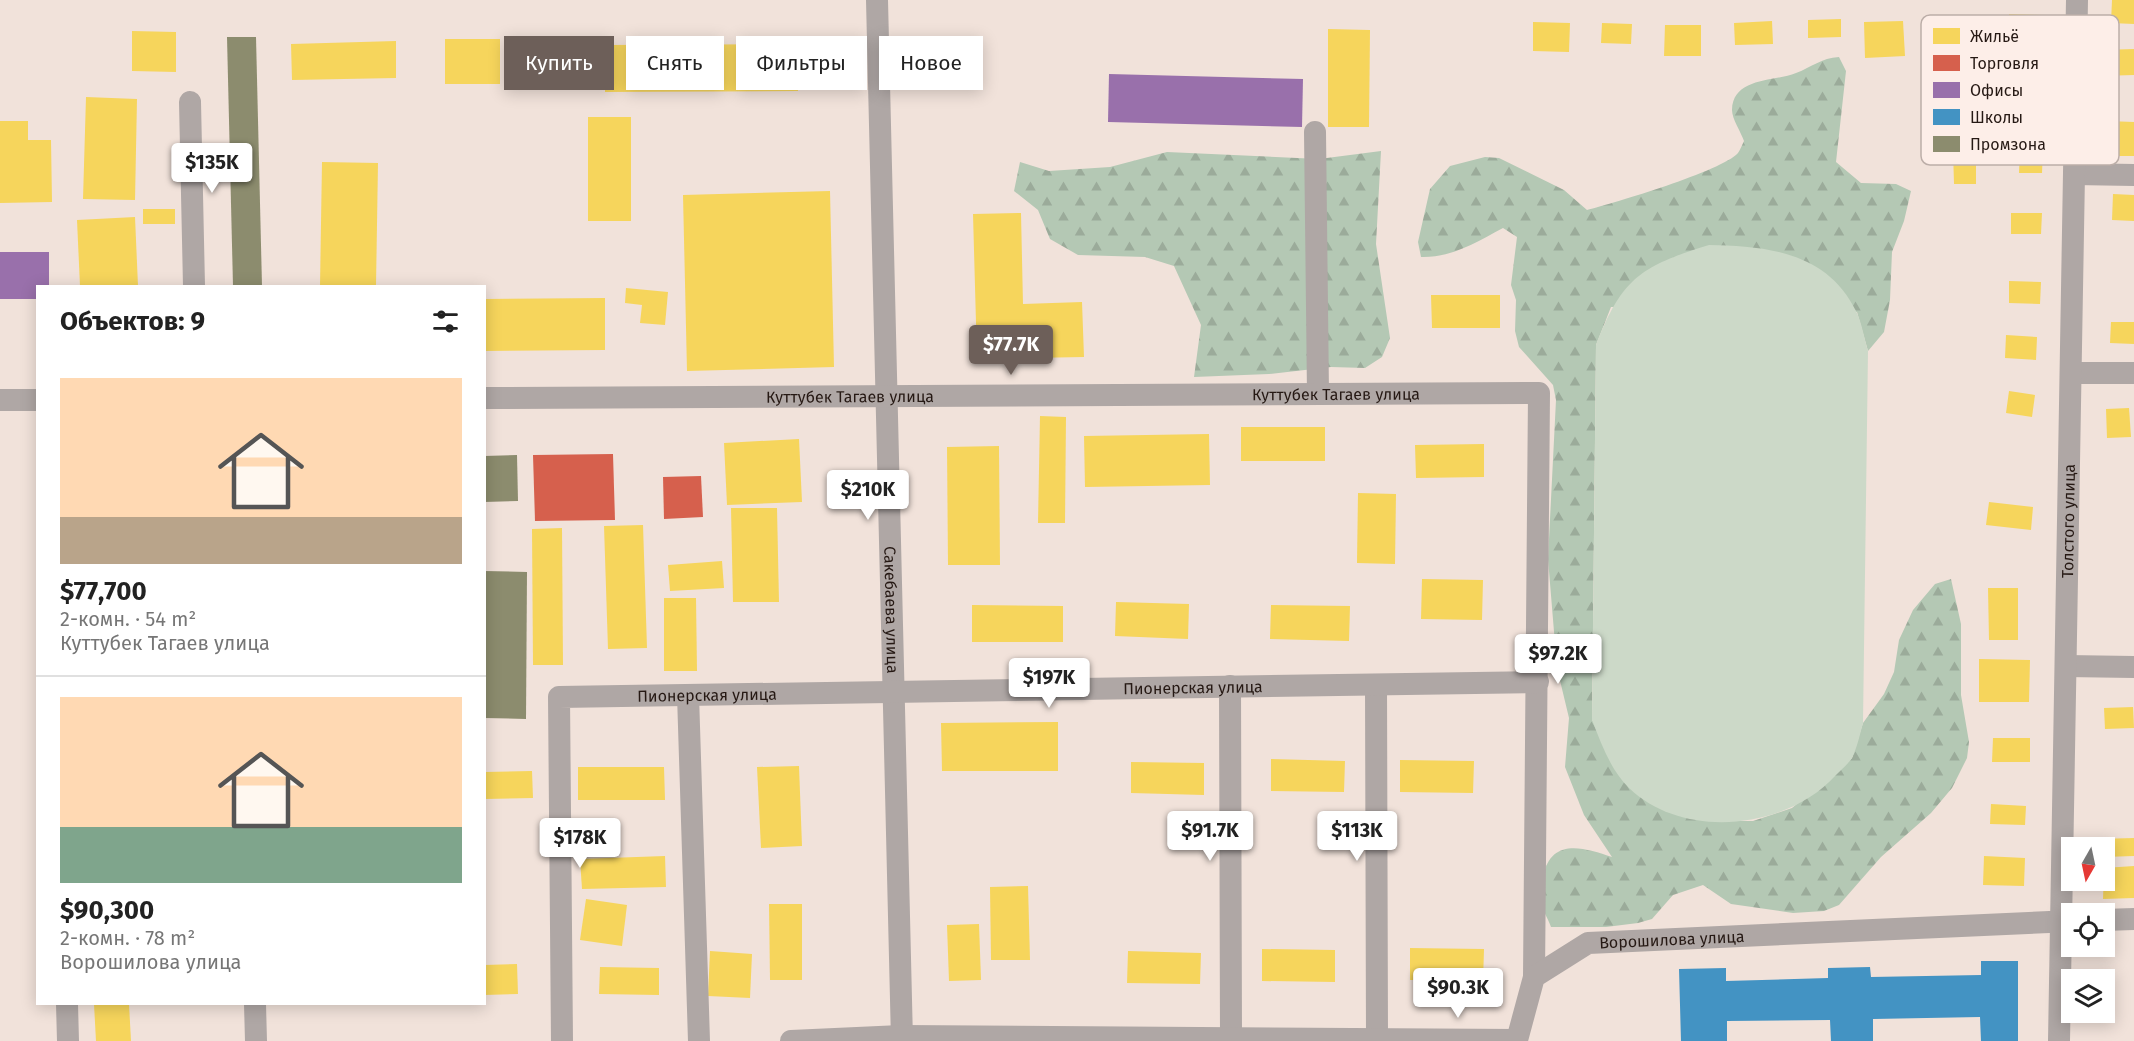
<!DOCTYPE html>
<html lang="ru">
<head>
<meta charset="utf-8">
<style>
	body { margin:0; font-family:"Fira Sans",sans-serif; background:#f6f6f6; color:#222; height:100vh; display:flex; flex-direction:column; font-size:22px; white-space:nowrap }
	* { box-sizing:border-box; margin:0 }
	p { font-size:20px; color:#767676 }
	.icon { flex:none; width:33px; height:33px; fill:none; stroke:currentColor; stroke-width:2; stroke-linecap:round; stroke-linejoin:round }
	.map { position:relative; flex:1; overflow:hidden }
	.details { position:absolute; left:36px; top:285px; width:450px; height:720px; display:flex; flex-direction:column; background:#fff; border-radius:0px; box-shadow:0 3px 15px #0003 }
	.details>* { flex:none }
	.top-card { position:absolute; left:504px; top:36px; width:570px; height:54px; display:flex; gap:12px }
	.needle { width:39px; rotate:189deg }
	.buttons { position:absolute; left:2061px; top:837px; display:grid; gap:12px }
	.buttons a { display:grid; place-items:center; width:54px; height:54px; border-radius:0px; background:#fff; box-shadow:0 3px 15px #0003; font-size:30px }
	.price { position:absolute; translate:-50% -51px; padding:0 14px; border-radius:6px; background:#fff; color:#222; font-size:20px; line-height:39px; filter:drop-shadow(0 2px 3px #0008) }
	.price::after { content:''; position:absolute; left:50%; top:36px; width:18px; height:14px; margin-left:-9px; background:inherit; clip-path:polygon(0 0,100% 0,50% 100%) }
	.price.selected { background:#6d5f59; color:#fff }
	ul { padding:0; list-style:none }
	li { display:grid; align-content:center; gap:12px; height:318px; padding:0 24px }
	li+li { border-top:2px solid #e0e0e0 }
	li span { display:grid; place-items:center; height:186px; border-radius:0px; color:#555 }
	li>.icon { margin-inline-start:auto }
	span .icon { width:108px; height:108px; fill:#fffc; stroke-width:1 }
	li b { font-size:26px }
	h2 { display:flex; justify-content:space-between; align-items:center; height:72px; padding:0 24px; font-size:26px }
	.pill { padding:0 21px; border-radius:0px; background:#fff; box-shadow:0 3px 15px #0003; font-size:21px; line-height:54px }
	.pill.selected { background:#6d5f59; color:#fff }
	.map>svg:first-child { display:block }
</style>
</head>
<body>
<div class="map">
<svg width="2134" height="1041" viewBox="0 0 2134 1041">
	<defs>
		<pattern id="forest-firs" width="22" height="20" patternUnits="userSpaceOnUse" patternTransform="scale(1.5)"><rect width="22" height="20" fill="#b4c8b4"/><path d="M5 1l3.5 6h-7zM16 11l3.5 6h-7z" fill="#9bab9a"/></pattern>
	</defs>
	<rect width="100%" height="100%" fill="#f1e2da"/>
	<!-- forest -->
	<g fill="url(#forest-firs)">
		<path d="M1839 57 1846 71 1836 162 1861 183 1896 184 1911 191 1904 221 1892 252 1890 300 1884 332 1868 351 1857 312 1611 307 1596 345 1592 720 1709 821H1753L1792 808 1852 758 1863 723 1884 694 1894 672 1899 640 1913 610 1935 584 1951 579 1961 624V695L1969 742 1967 758 1952 788 1931 813 1881 857 1839 905 1824 911 1793 913 1731 904 1703 885 1673 895 1652 919 1638 923 1606 927H1551C1548 918 1540 906 1539 897 1539 891 1542 884 1543 878 1550 837 1583 847 1612 857L1584 815 1565 767 1569 718 1557 668 1548 559 1556 400 1553 385 1519 347 1515 331 1516 300 1511 285 1517 237 1503 228C1477 242 1451 258 1421 257L1418 242 1430 189 1450 166 1485 157 1499 158 1564 190 1587 210C1614 203 1722 171 1738 153 1740 150 1742 145 1744 141 1741 132 1732 119 1732 110 1733 77 1774 82 1796 73 1812 67 1821 58 1839 57Z"/>
		<polygon points="1381,151 1376,244 1390,338 1382,357 1365,368 1331,367 1269,374 1194,377 1201,325 1174,266 1145,257 1078,255 1050,239 1038,210 1014,191 1020,162 1049,171 1110,167 1167,152 1319,159"/>
	</g>
	<!-- pitch -->
	<path fill="#ccd9c8" d="M1709 245C1767 246 1827 252 1856 311 1862 323 1864 338 1868 351L1863 723C1860 734 1857 748 1852 758 1848 764 1841 770 1836 775 1788 829 1684 841 1629 788 1610 769 1602 745 1592 720L1596 345C1622 278 1641 266 1709 245Z"/>
	<!-- homes -->
	<g fill="#f6d55c">
		<polygon points="2112,0 2134,0 2134,24 2111,23"/>
		<polygon points="2009,14 2045,15 2045,29 2009,28"/>
		<polygon points="1841,19 1841,37 1808,38 1808,20"/>
		<polygon points="1772,21 1773,44 1735,45 1734,23"/>
		<polygon points="1903,21 1905,56 1865,58 1864,22"/>
		<polygon points="1533,22 1570,23 1569,52 1533,51"/>
		<polygon points="1602,23 1632,24 1631,44 1601,43"/>
		<polygon points="1665,25 1701,25 1701,56 1664,56"/>
		<polygon points="1328,29 1370,30 1369,127 1328,127"/>
		<polygon points="132,31 176,32 176,72 132,71"/>
		<rect x="511" y="38" width="58" height="46"/>
		<rect x="445" y="39" width="55" height="45"/>
		<polygon points="396,41 396,78 292,80 291,44"/>
		<polygon points="797,44 798,91 605,92 605,45"/>
		<polygon points="2134,49 2134,75 2101,76 2101,50"/>
		<polygon points="86,97 137,99 135,200 83,199"/>
		<rect x="588" y="117" width="43" height="104"/>
		<polygon points="0,121 28,121 28,140 51,140 52,202 0,203"/>
		<polygon points="2108,121 2134,122 2134,156 2107,156"/>
		<polygon points="1976,149 1976,184 1954,184 1953,150"/>
		<polygon points="2020,150 2043,150 2042,173 2019,173"/>
		<polygon points="322,162 378,163 376,286 320,286"/>
		<polygon points="830,191 834,367 687,371 683,195"/>
		<polygon points="2113,194 2134,195 2134,221 2112,220"/>
		<rect x="143" y="209" width="32" height="15"/>
		<polygon points="1021,213 1023,304 1082,302 1084,357 977,359 973,214"/>
		<polygon points="2011,213 2042,213 2041,234 2011,234"/>
		<polygon points="135,217 138,286 80,286 77,220"/>
		<polygon points="2009,281 2041,282 2040,304 2009,303"/>
		<polygon points="626,288 668,292 665,325 640,323 642,305 625,303"/>
		<polygon points="1431,295 1500,295 1500,328 1432,328"/>
		<polygon points="605,298 605,350 484,351 484,299"/>
		<polygon points="2111,322 2134,322 2134,344 2110,343"/>
		<polygon points="2006,335 2037,337 2036,360 2005,358"/>
		<polygon points="2009,391 2035,395 2032,417 2006,413"/>
		<polygon points="2129,408 2131,437 2107,438 2106,409"/>
		<polygon points="1040,416 1066,417 1065,523 1038,523"/>
		<rect x="1241" y="427" width="84" height="34"/>
		<polygon points="1209,434 1210,485 1085,487 1084,436"/>
		<polygon points="799,439 802,502 727,505 724,443"/>
		<polygon points="1484,444 1484,477 1416,478 1415,445"/>
		<polygon points="999,446 1000,565 948,565 947,447"/>
		<polygon points="1358,493 1396,494 1395,564 1357,563"/>
		<polygon points="1989,502 2033,507 2031,530 1986,525"/>
		<polygon points="731,508 777,508 779,602 733,602"/>
		<polygon points="643,525 647,648 608,649 604,526"/>
		<polygon points="562,528 563,665 533,665 532,529"/>
		<polygon points="722,561 724,588 670,591 668,565"/>
		<polygon points="1422,579 1483,580 1482,620 1421,619"/>
		<polygon points="1988,588 2018,588 2018,640 1989,640"/>
		<polygon points="664,598 696,598 697,671 664,671"/>
		<polygon points="1116,602 1189,604 1188,639 1115,636"/>
		<polygon points="972,605 1063,606 1063,642 972,642"/>
		<polygon points="1271,605 1350,606 1349,641 1270,639"/>
		<polygon points="1979,659 2030,660 2029,702 1979,702"/>
		<polygon points="2133,707 2134,728 2105,729 2104,708"/>
		<polygon points="1058,722 1058,771 942,771 941,723"/>
		<polygon points="1993,738 2030,738 2030,762 1992,762"/>
		<polygon points="1271,759 1345,761 1344,792 1271,791"/>
		<polygon points="1400,760 1474,761 1473,793 1400,792"/>
		<polygon points="1131,762 1204,763 1204,795 1131,793"/>
		<polygon points="799,766 802,846 761,848 757,767"/>
		<polygon points="578,767 664,767 665,800 578,800"/>
		<polygon points="532,771 533,798 484,799 484,772"/>
		<polygon points="1991,804 2026,806 2025,825 1990,824"/>
		<polygon points="2134,838 2134,856 2104,857 2104,848 2099,848 2098,839"/>
		<polygon points="665,856 666,887 582,889 580,859"/>
		<polygon points="1984,856 2025,858 2024,886 1983,885"/>
		<polygon points="2134,866 2134,898 2103,899 2104,868"/>
		<polygon points="1028,886 1030,960 991,960 990,887"/>
		<polygon points="586,899 627,905 622,946 580,940"/>
		<polygon points="769,904 802,904 802,980 770,980"/>
		<polygon points="979,924 981,980 949,981 947,925"/>
		<polygon points="1410,948 1484,949 1483,981 1410,980"/>
		<polygon points="1262,949 1335,950 1335,982 1262,981"/>
		<polygon points="710,951 752,954 750,998 708,996"/>
		<polygon points="1128,951 1201,953 1200,984 1127,983"/>
		<polygon points="517,964 518,994 484,995 484,965"/>
		<polygon points="600,967 659,968 659,995 599,994"/>
		<polygon points="94,1004 129,1004 131,1041 96,1041"/>
	</g>
	<!-- shops -->
	<g fill="#d6604d">
		<polygon points="613,454 615,520 535,521 533,455"/>
		<polygon points="701,476 703,517 664,519 663,477"/>
	</g>
	<!-- offices -->
	<g fill="#9970ab">
		<polygon points="1109,74 1303,79 1302,127 1108,122"/>
		<polygon points="0,252 49,252 49,286 38,286 38,299 0,299"/>
	</g>
	<!-- schools -->
	<polygon fill="#4393c3" points="1981,961 2018,961 2018,1041 1981,1041 1980,1017 1873,1019 1873,1041 1831,1041 1830,1020 1727,1021 1727,1041 1681,1041 1679,969 1726,968 1726,981 1828,978 1828,968 1870,967 1871,977 1981,975"/>
	<!-- industry -->
	<g fill="#8c8c6e">
		<polygon points="227,37 256,37 262,286 233,286"/>
		<polygon points="517,455 518,501 484,502 484,456"/>
		<polygon points="484,571 527,572 526,719 484,718"/>
	</g>
	<g fill="none" stroke-linecap="round" stroke-linejoin="round">
		<!-- minor -->
		<g stroke="#afa7a5" stroke-width="22">
			<path id="s1" d="M877 0 902 1041"/>
			<polyline points="190,102 194,286"/>
			<polyline points="1315,132 1318,394"/>
			<polyline points="2074,174 2134,175"/>
			<polyline points="2071,373 2134,373"/>
			<path id="s2" d="M484 398 1539 393 1534 977"/>
			<polyline points="0,400 38,400"/>
			<polyline points="2066,666 2134,667"/>
			<polyline points="1376,685 1377,1039"/>
			<polyline points="1230,686 1231,1038"/>
			<polyline points="688,695 699,1041"/>
			<polyline points="2104,920 2134,919"/>
			<polyline points="67,1004 68,1041"/>
			<polyline points="255,1004 256,1041"/>
			<path id="s3" d="M562 1041 559 697 1538 682"/>
			<path id="s4" d="M791 1041 901 1036 1517 1040 1534 977 1588 943 2072 921"/>
			<path id="s5" d="M2059 1041 2077 0"/>
		</g>
	</g>
	<g text-anchor="middle" stroke-width="6" stroke-linejoin="round" paint-order="stroke">
		<!-- street labels -->
		<g font-size="16" fill="#261914" stroke="#fdeee8">
			<text dy="6" stroke="none"><textPath href="#s2" startOffset="852">Куттубек Тагаев улица</textPath></text>
			<text dy="6" stroke="none"><textPath href="#s2" startOffset="366">Куттубек Тагаев улица</textPath></text>
			<text dy="6" stroke="none"><textPath href="#s5" startOffset="520">Толстого улица</textPath></text>
			<text dy="6" stroke="none"><textPath href="#s1" startOffset="610">Сакебаева улица</textPath></text>
			<text dy="6" stroke="none"><textPath href="#s3" startOffset="978">Пионерская улица</textPath></text>
			<text dy="6" stroke="none"><textPath href="#s3" startOffset="492">Пионерская улица</textPath></text>
			<text dy="6" stroke="none"><textPath href="#s4" startOffset="939">Ворошилова улица</textPath></text>
		</g>
	</g>
	<!-- legend -->
	<rect x="1921" y="15" width="198" height="150" rx="9" fill="#fdeee8" stroke="#bcaea8" stroke-width="1.5"/>
	<rect x="1933" y="28" width="27" height="16" fill="#f6d55c"/>
	<rect x="1933" y="55" width="27" height="16" fill="#d6604d"/>
	<rect x="1933" y="82" width="27" height="16" fill="#9970ab"/>
	<rect x="1933" y="109" width="27" height="16" fill="#4393c3"/>
	<rect x="1933" y="136" width="27" height="16" fill="#8c8c6e"/>
	<g font-size="16" fill="#261914">
		<text x="1970" y="42">Жильё</text>
		<text x="1970" y="69">Торговля</text>
		<text x="1970" y="96">Офисы</text>
		<text x="1970" y="123">Школы</text>
		<text x="1970" y="150">Промзона</text>
	</g>
</svg>
<div class="buttons">
<a><svg class="needle" viewBox="-14 -14 28 28"><path d="M0-13l5 13h-10z" fill="#e53935"/><path d="M0 13l5-13h-10z" fill="#767676"/></svg></a>
<a><svg class="icon" aria-label="locate" viewBox="0 0 24 24"><circle cx="12" cy="12" r="6"/><path d="M12 2v4M12 18v4M2 12h4M18 12h4"/></svg></a>
<a><svg class="icon" aria-label="layers" viewBox="0 0 24 24"><path d="M12 4l9 5-9 5-9-5zM3 14l9 5 9-5"/></svg></a>
</div>
<b class="price" style="left:212px;top:194px">$135K</b>
<b class="price selected" style="left:1011px;top:376px">$77.7K</b>
<b class="price" style="left:868px;top:521px">$210K</b>
<b class="price" style="left:1558px;top:685px">$97.2K</b>
<b class="price" style="left:1049px;top:709px">$197K</b>
<b class="price" style="left:1210px;top:862px">$91.7K</b>
<b class="price" style="left:1357px;top:862px">$113K</b>
<b class="price" style="left:580px;top:869px">$178K</b>
<b class="price" style="left:1458px;top:1019px">$90.3K</b>
<div class="top-card">
<a class="pill selected">Купить</a>
<a class="pill">Снять</a>
<a class="pill">Фильтры</a>
<a class="pill">Новое</a>
</div>
<section class="details">
<h2>Объектов: 9<svg class="icon" aria-label="filters" viewBox="0 0 24 24"><path d="M4 7h16M4 17h16"/><circle cx="9" cy="7" r="2"/><circle cx="15" cy="17" r="2"/></svg></h2>
<ul>
<li><span style="background:linear-gradient(#ffd9b3 75%,#b9a48a 0)"><svg class="icon" aria-label="home" viewBox="0 0 24 24"><path d="M3 11l9-7 9 7M6 9v11h12V9"/></svg></span><div><b>$77,700</b><p>2-комн. · 54 m²</p><p>Куттубек Тагаев улица</p></div></li>
<li><span style="background:linear-gradient(#ffd9b3 70%,#7fa58c 0)"><svg class="icon" aria-label="home" viewBox="0 0 24 24"><path d="M3 11l9-7 9 7M6 9v11h12V9"/></svg></span><div><b>$90,300</b><p>2-комн. · 78 m²</p><p>Ворошилова улица</p></div></li>
</ul>
</section>
</div>
</body>
</html>
